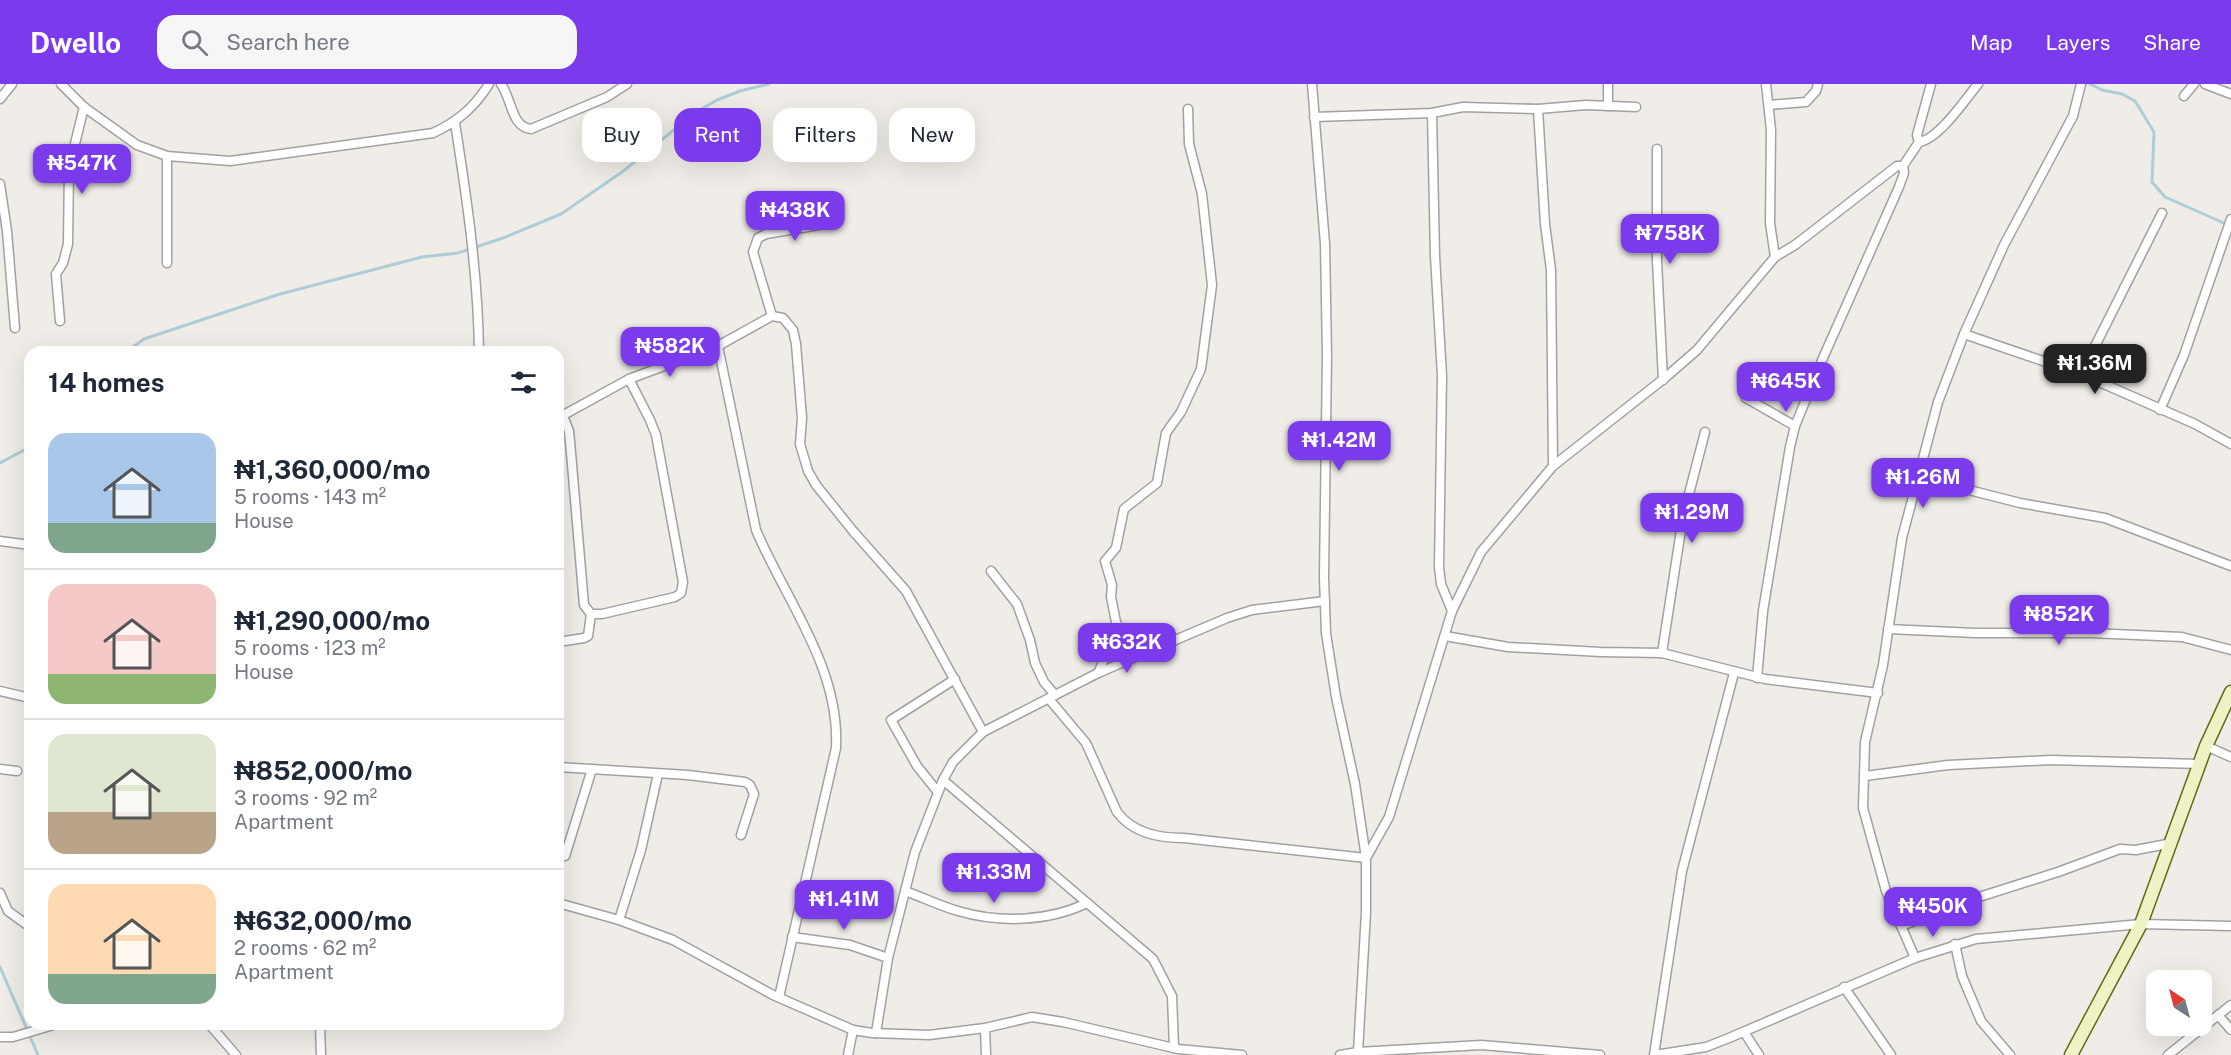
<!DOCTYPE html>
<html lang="en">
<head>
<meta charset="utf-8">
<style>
	body { margin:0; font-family:"Public Sans",sans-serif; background:#f6f6f7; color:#1f2937; height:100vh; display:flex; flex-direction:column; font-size:22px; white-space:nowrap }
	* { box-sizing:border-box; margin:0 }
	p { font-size:20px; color:#747a83 }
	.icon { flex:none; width:33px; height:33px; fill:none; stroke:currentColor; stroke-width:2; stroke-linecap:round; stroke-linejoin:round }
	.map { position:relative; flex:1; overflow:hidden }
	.sheet { position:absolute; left:24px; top:262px; width:540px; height:684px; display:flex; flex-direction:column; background:#fff; border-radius:18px; box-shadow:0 6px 24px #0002 }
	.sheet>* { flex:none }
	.guide { position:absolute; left:582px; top:24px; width:570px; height:54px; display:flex; gap:12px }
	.needle { width:39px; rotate:324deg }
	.fabs { position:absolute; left:2146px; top:886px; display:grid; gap:12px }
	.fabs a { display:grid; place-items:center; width:66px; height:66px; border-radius:12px; background:#fff; box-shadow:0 6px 24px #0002; font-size:30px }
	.price { position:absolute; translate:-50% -51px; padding:0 14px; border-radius:12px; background:#7c3aed; color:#fff; font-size:20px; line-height:39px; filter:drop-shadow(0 2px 3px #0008) }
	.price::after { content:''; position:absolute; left:50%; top:36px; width:18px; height:14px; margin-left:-9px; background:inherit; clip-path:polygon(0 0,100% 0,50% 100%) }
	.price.current { background:#222; color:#fff }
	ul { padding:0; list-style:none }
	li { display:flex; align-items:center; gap:18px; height:150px; padding:0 24px }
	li+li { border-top:2px solid #e0e1e3 }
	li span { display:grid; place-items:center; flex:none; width:168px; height:120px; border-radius:18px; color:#555 }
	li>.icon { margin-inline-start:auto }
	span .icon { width:72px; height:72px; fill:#fffc; stroke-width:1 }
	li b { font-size:26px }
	h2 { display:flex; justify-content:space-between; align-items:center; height:72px; padding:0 24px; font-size:26px }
	.chip { padding:0 21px; border-radius:18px; background:#fff; box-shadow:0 6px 24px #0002; font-size:21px; line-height:54px }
	.chip.current { background:#7c3aed; color:#fff }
	header { display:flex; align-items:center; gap:36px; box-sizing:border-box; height:84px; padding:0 30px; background:#7c3aed; color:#fff }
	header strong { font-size:28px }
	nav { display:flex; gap:33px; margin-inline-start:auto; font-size:21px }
	.search { width:420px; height:54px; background:#f6f6f7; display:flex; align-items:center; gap:15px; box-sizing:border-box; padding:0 21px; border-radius:18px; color:#747a83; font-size:22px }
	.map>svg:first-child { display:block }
</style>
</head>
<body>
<header>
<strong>Dwello</strong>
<div class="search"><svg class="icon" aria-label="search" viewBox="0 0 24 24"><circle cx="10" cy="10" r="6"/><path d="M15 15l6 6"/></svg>Search here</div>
<nav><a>Map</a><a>Layers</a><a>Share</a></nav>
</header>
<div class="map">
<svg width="2231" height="971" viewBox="0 0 2231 971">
	<rect width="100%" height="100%" fill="#f0ede8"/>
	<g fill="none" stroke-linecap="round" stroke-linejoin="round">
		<!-- stream -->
		<g stroke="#aecdd7" stroke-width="3">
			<polyline points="2090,0 2102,6 2122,10 2135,17 2154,48 2152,98 2165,113 2226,140"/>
			<polyline points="126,268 144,255 280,210 422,173 458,169 503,154 561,130 622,88 696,28 717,16 740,7 769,0"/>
			<polyline points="0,379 30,363"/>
			<polyline points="0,883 38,971"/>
		</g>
		<!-- street casing -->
		<g stroke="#a1a1a1" stroke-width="11">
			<g id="street">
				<path d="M61 0 84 23 137 61 167 72 230 77 433 49C457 38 474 24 489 0"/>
				<path d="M501 0C512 15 511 43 531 45L607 13 627 0"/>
				<polyline points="1312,0 1325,160 1327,271 1324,493 1326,549 1336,613 1355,700 1366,774 1366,828 1358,968 1356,971"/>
				<polyline points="1608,0 1608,22"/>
				<polyline points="1766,0 1771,46 1770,139 1775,173"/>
				<polyline points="2205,0 2231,10"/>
				<polyline points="2184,12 2194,0"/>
				<polyline points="0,15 12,0"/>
				<polyline points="1769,21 1806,18 1816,7 1818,0"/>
				<polyline points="1538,25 1545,140 1551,186 1553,382"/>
				<polyline points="1432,29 1435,172 1442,292 1439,483 1441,500 1452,527"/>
				<polyline points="1314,33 1432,29 1463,23 1538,25 1586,21 1636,23"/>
				<path d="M455 39C467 115 478 191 479 268"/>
				<path d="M1919 58C1939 55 1965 16 1978 0"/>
				<polyline points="1657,65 1657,177 1663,296"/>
				<polyline points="0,100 7,147 15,244"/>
				<polyline points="167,179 167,72"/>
				<polyline points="772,232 753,168 758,154 766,150 825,140"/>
				<polyline points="60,237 56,190 63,179 68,160 69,84 84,23"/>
				<polyline points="1964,250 2081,290 2195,340 2231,360"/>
				<path d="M718 262 756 446C786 517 840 583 836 664L779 913"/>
				<polyline points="2081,290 2162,129"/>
				<polyline points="1746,314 1795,342"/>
				<polyline points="2160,326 2184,271 2231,135"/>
				<polyline points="563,332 569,347 571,369 584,521 591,530 602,530 675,513 681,509 683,498 656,351 650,336 629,295"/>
				<polyline points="558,334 629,295 718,262 772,232 783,234 793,246 796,260 802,334 800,360 808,387 816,401 853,447 906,507 983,648"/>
				<polyline points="1918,393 2020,419 2105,434 2231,482"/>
				<polyline points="0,457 30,461"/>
				<polyline points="991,487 1017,520 1030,556 1035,579 1044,598 1055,611"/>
				<polyline points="1888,545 1975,549 2090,549 2182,553 2231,566"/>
				<polyline points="1445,552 1508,563 1601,568 1662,569 1765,595 1878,609"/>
				<polyline points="558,558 584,554 588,552 591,530"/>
				<polyline points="1662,569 1683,433 1705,348"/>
				<polyline points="1098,589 1106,571 1122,551 1116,538 1111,513 1112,501 1105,477 1116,464 1124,425 1157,399 1166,349 1181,328 1201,285 1212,201 1202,110 1189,60 1188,25"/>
				<polyline points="1757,594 1763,527 1790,363 1795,342 1823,274 1899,103 1904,89 1903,82 1919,58 1917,51 1931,0"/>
				<polyline points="0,607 30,614"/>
				<path d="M1049 615 1086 659 1117 728C1133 749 1158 754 1184 754L1366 774"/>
				<polyline points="2206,662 2231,673"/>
				<polyline points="558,683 688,691 745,698 750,701 754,710 741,751"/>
				<polyline points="0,685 17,687"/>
				<polyline points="1865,692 1948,681 2050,676 2201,680"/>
				<polyline points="943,696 1153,875 1172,912 1174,964"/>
				<polyline points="937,707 917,682 891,636 955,595"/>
				<polyline points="565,772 592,685"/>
				<polyline points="1366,774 1389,733 1452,527 1481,468 1553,382 1666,293 1697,266 1775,173 1795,161 1897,82 1903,82"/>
				<path d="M905 807C922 813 940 822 958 827 999 839 1048 838 1087 819"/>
				<polyline points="0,809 8,827 30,843"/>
				<polyline points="558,819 619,836 673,856 773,911 853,946 872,949 929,951 985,944 1032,933 1063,938 1178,965 1242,971"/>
				<polyline points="619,836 641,766 658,690"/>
				<polyline points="1901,842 1979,813 2058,788 2120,765 2136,766 2172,759"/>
				<polyline points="792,853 850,861 888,874"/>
				<polyline points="1955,860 1962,892 1981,937 2010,971"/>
				<polyline points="1915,874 1886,807 1863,724 1865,658 1883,581 1902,454 1938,318 1964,250 2004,161 2073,32 2081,0"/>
				<polyline points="1844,903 1891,971"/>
				<polyline points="2218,931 2231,946"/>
				<polyline points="209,940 236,971"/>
				<polyline points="320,940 321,971"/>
				<polyline points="985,944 986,971"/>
				<polyline points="1744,948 1759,971"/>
				<polyline points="876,949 888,874 915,768 943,696 953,678 983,648 1098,589 1227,534 1252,526 1325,517"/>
				<polyline points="0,953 13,953 57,940"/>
				<polyline points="848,971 853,946"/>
				<polyline points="1340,971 1358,968 1481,961 1600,971"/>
				<polyline points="1654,971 1682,787 1734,589"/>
				<polyline points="1655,971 1706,963 1729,954 1915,874 1976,855 2141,840 2231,842"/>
				<polyline points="2168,971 2231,921"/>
			</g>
		</g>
		<!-- secondary casing -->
		<g stroke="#5f6b13" stroke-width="15">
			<polyline id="secondary" points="2071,971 2141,840 2206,662 2231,608"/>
		</g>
		<!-- street -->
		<use href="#street" stroke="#fff" stroke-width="8"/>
		<!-- secondary -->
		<use href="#secondary" stroke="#eef2c4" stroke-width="12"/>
	</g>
</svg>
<div class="fabs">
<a><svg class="needle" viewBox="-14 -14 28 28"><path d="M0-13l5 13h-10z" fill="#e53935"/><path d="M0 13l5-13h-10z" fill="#747a83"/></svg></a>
</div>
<b class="price" style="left:82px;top:111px">₦547K</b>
<b class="price" style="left:795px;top:158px">₦438K</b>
<b class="price" style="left:1670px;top:181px">₦758K</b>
<b class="price" style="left:670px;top:294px">₦582K</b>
<b class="price current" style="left:2095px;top:311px">₦1.36M</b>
<b class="price" style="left:1786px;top:329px">₦645K</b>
<b class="price" style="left:1339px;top:388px">₦1.42M</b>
<b class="price" style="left:1923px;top:425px">₦1.26M</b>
<b class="price" style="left:1692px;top:460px">₦1.29M</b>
<b class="price" style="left:2059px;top:562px">₦852K</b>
<b class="price" style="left:1127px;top:590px">₦632K</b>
<b class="price" style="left:994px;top:820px">₦1.33M</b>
<b class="price" style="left:844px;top:847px">₦1.41M</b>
<b class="price" style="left:1933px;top:854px">₦450K</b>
<div class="guide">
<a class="chip">Buy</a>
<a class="chip current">Rent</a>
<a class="chip">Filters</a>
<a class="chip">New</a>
</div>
<section class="sheet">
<h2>14 homes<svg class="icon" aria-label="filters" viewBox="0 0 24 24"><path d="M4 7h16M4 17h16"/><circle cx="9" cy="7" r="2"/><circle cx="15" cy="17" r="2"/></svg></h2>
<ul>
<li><span style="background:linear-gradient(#a9c7e8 75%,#7fa58c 0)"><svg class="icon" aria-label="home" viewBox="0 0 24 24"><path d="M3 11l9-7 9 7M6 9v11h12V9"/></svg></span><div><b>₦1,360,000/mo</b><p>5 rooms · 143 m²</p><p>House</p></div></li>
<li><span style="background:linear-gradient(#f6c9c9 75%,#8fb573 0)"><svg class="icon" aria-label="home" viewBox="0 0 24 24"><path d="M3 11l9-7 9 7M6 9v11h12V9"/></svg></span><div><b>₦1,290,000/mo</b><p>5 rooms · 123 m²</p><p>House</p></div></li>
<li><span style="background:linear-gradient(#dfe7d0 65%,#b9a48a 0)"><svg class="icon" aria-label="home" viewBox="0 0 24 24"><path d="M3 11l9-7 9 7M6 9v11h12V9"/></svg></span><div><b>₦852,000/mo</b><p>3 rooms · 92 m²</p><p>Apartment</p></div></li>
<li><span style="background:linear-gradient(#ffd9b3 75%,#7fa58c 0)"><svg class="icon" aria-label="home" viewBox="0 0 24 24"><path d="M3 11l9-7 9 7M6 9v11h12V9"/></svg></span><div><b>₦632,000/mo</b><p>2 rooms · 62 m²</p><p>Apartment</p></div></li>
</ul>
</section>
</div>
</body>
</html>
